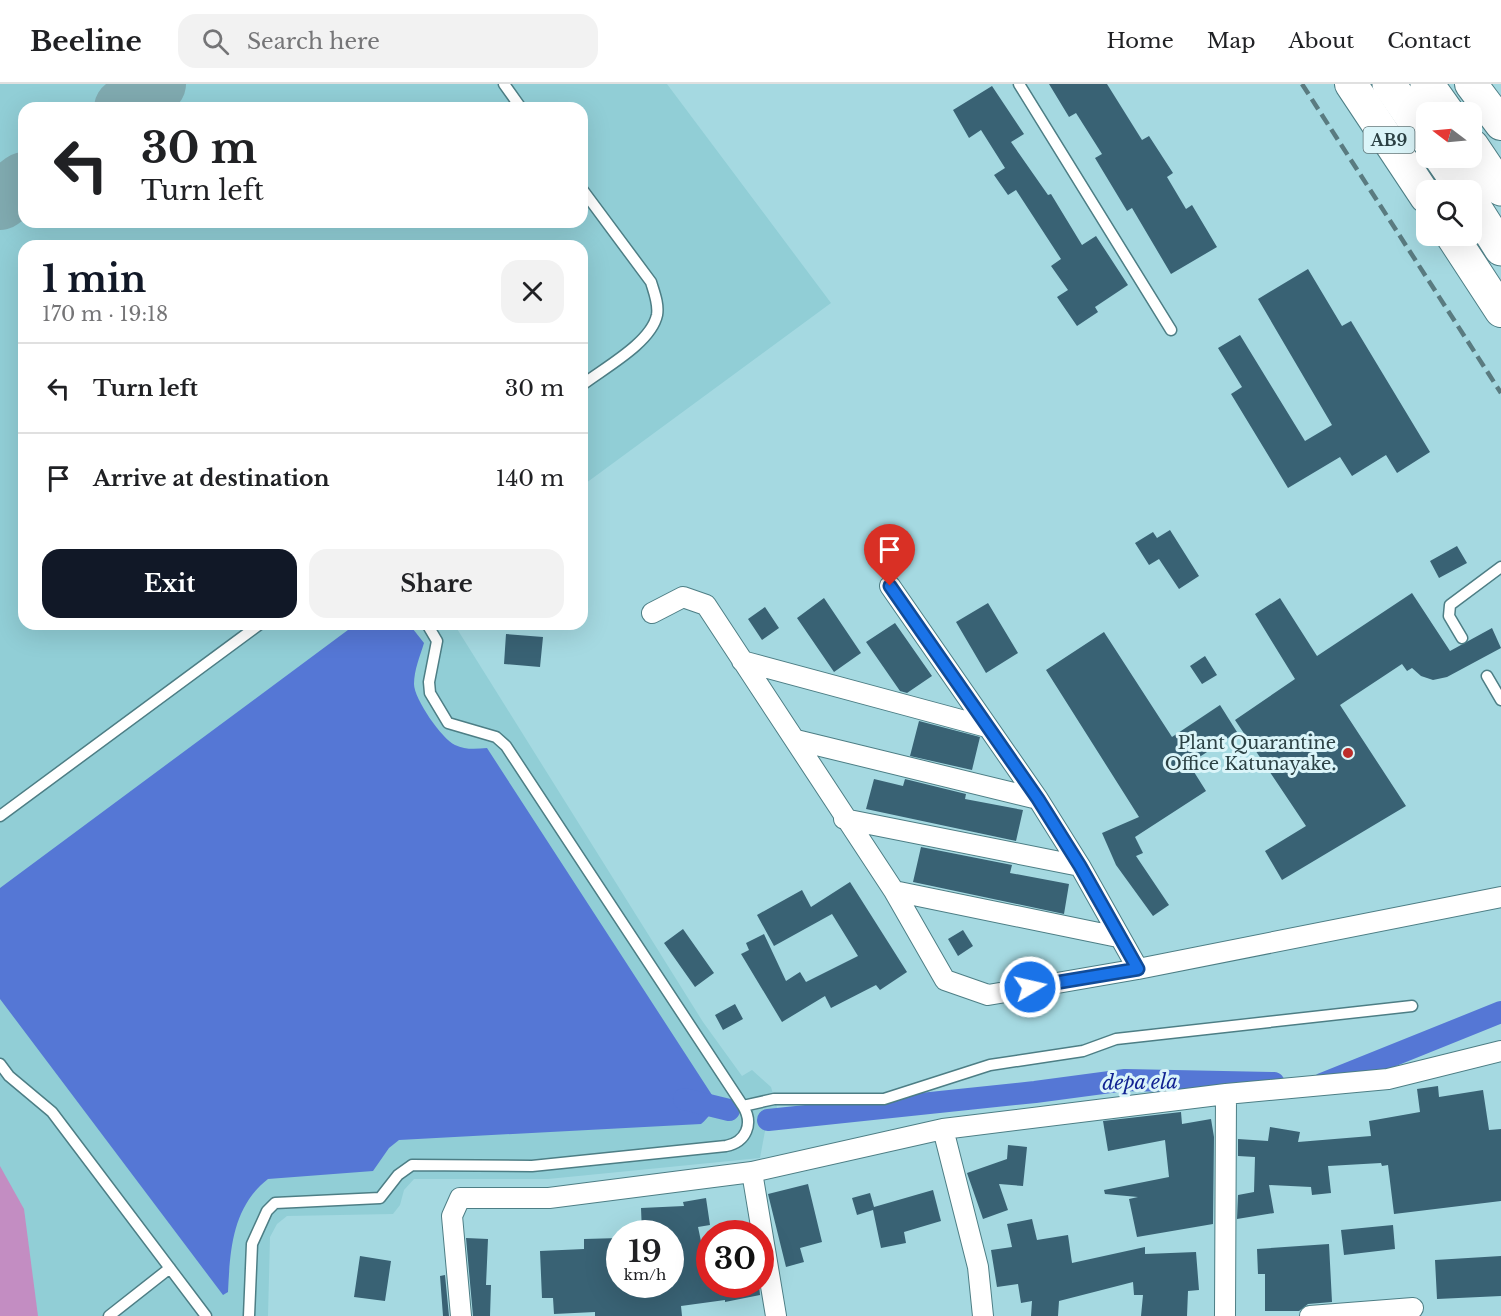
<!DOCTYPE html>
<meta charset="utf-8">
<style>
:root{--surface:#fff;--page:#f2f2f2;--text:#202124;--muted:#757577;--line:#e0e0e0;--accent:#111827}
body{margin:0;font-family:"Libre Baskerville",serif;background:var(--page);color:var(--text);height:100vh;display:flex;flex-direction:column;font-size:22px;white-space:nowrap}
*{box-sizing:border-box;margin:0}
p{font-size:20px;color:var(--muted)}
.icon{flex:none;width:33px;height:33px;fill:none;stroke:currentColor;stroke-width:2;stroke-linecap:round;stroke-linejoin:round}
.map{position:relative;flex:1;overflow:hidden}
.panel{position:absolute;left:18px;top:156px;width:570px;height:390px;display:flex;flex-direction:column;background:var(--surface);border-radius:18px;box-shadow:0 6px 24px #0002}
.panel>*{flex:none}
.hud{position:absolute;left:18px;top:18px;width:570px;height:126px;border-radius:18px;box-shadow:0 6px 24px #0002;background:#fff;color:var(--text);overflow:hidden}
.needle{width:39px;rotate:286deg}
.tools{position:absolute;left:1416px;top:18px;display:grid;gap:12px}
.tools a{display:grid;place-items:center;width:66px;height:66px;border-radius:12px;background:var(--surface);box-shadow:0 6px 24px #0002;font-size:30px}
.speed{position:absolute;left:606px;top:1136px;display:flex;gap:12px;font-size:30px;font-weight:700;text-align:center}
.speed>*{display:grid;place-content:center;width:78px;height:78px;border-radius:50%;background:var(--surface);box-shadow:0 6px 24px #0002;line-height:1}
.speed small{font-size:15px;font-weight:400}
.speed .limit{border:9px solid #d22;background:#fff;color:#111}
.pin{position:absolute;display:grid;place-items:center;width:51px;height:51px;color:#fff;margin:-62px -26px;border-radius:50% 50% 50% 0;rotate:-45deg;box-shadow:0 0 6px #0007}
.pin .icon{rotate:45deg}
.me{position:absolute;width:66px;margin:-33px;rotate:81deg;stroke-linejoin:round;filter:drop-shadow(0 0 4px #0008)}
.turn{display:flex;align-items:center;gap:21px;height:126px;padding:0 24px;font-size:27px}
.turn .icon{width:78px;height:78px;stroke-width:2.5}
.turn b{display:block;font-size:42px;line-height:51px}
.round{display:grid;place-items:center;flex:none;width:63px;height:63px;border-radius:18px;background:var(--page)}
.overview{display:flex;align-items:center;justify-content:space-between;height:102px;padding:0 24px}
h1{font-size:36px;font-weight:700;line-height:45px;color:var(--accent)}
.action{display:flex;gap:12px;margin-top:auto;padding:12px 24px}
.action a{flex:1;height:69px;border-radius:18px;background:var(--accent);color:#fff;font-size:24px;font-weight:700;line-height:69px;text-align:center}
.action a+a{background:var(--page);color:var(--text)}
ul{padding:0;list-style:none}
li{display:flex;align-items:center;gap:18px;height:90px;padding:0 24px;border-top:2px solid var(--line)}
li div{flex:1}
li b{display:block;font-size:22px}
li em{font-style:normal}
header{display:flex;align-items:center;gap:36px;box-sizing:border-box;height:84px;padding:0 30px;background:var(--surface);border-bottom:2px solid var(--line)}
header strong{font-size:28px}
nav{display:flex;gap:33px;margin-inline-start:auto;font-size:21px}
.search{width:420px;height:54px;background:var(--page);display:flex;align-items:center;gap:15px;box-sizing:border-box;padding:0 21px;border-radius:18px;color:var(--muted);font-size:22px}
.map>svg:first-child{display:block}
.built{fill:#91ced6;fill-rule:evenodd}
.green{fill:#c38dc2}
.water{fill:#5577d5}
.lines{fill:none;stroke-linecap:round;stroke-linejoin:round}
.canal{stroke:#5577d5;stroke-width:22}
.taxiway{stroke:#80aab0;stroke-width:60}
.building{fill:#396274}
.lane-casing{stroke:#4d7e85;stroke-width:13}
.street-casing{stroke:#4d7e85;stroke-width:22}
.primary-casing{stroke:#4d7e85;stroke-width:34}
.highway-casing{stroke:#4d7e85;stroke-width:35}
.lane{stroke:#fff;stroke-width:10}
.street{stroke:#fff;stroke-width:20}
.primary{stroke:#fff;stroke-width:32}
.highway{stroke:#fff;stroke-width:33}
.rail{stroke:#5a7b80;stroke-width:4.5;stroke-dasharray:12 6;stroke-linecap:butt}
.route-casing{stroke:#114b97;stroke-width:15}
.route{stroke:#1a73e8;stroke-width:10}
.poi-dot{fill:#bc2e2b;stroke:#dbf5f9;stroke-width:2}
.labels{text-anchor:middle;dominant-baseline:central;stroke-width:6;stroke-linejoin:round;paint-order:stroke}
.shield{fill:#dbf5f9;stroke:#60777a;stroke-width:1.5}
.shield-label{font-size:16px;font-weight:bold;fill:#2c4144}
.poi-label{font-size:18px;fill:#2c4144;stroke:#dbf5f9;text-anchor:end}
.water-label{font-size:20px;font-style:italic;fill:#112392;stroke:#dbf5f9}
</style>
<header>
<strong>Beeline</strong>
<div class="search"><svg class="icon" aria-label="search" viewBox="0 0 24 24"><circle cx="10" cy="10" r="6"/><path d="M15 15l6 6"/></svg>Search here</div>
<nav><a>Home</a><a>Map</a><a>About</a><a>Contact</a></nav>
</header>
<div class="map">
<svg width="1501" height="1232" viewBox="0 0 1501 1232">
<rect width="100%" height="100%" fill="#a5d9e1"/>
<!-- built -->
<path class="built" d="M 0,0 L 667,0 L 831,219 L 582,402 L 582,162 L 24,162 L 24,540 L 454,540 L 703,938 L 742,992 L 752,986 L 771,1003 L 778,1027 L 767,1036 L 760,1074 L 548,1095 L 414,1095 L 404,1106 L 400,1121 L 393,1130 L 287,1132 L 277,1140 L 270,1153 L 268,1232 L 0,1232 ZM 24,24 L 582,24 L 582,138 L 24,138 Z"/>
<!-- green -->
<path class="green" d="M 0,1082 L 24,1125 L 38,1232 L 0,1232 Z"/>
<!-- water -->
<path class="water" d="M 356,540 L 409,540 L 424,559 C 420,572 414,586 414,600 C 414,615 442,655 455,661 C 465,666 476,665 487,664 L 712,1011 C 714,1024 712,1031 701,1040 L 399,1056 L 389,1064 L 373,1087 L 268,1095 C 232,1123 230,1167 228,1208 L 223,1211 L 0,915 L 0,804 Z"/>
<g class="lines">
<!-- canal -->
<path class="canal" d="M 1322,1000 L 1501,928
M 684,1015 L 729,1026
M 768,1036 L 1035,1008 L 1125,996 L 1274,999"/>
<!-- taxiway -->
<path class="taxiway" d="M 124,24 L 156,0
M 0,116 L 24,98"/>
</g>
<!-- building -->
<path class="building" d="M 1049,0 L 1107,0 L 1142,56 L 1149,52 L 1173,89 L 1167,93 L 1186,125 L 1192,121 L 1217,163 L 1171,190 L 1132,124 L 1127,127 L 1095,74 L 1102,70 L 1076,29 L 1069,33 Z
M 992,2 L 1024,50 L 1011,58 L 1048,111 L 1051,110 L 1082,161 L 1096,152 L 1128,201 L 1095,223 L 1098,228 L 1077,242 L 1057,213 L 1068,206 L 1051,182 L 1061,175 L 1016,106 L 1008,111 L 994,91 L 1005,84 L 981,46 L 969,54 L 953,26 Z
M 1308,185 L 1342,242 L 1351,237 L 1430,368 L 1397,389 L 1386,371 L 1352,392 L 1340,373 L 1288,404 L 1231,310 L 1242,303 L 1218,264 L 1240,251 L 1305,357 L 1332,341 L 1258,215 Z
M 1170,446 L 1199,492 L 1179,505 L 1159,475 L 1149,481 L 1135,459 L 1153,448 L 1157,454 Z
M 1457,462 L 1467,479 L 1439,494 L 1430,477 Z
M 1412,509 L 1450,567 L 1492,544 L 1501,564 L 1447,593 L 1433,596 L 1421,592 L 1412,584 L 1407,587 L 1402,580 L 1340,621 L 1406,722 L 1282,796 L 1265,767 L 1306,742 L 1235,636 L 1295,595 L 1255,530 L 1280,514 L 1317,572 Z
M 824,514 L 861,569 L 834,588 L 797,534 Z
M 988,519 L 1018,569 L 986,589 L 956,538 Z
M 765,523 L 779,544 L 762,556 L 748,535 Z
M 895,539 L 932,592 L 907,609 L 900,607 L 866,558 Z
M 1104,548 L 1172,653 L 1220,621 L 1237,648 L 1189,680 L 1206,707 L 1135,753 L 1143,769 L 1136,772 L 1169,821 L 1153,832 L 1116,781 L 1102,749 L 1139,733 L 1046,586 Z
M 506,550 L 543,553 L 540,583 L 504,580 Z
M 1205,572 L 1217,591 L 1202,600 L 1190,582 Z
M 919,637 L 980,653 L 972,686 L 910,672 Z
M 874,695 L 903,702 L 905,695 L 966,710 L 965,715 L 1023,726 L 1016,757 L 866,725 Z
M 921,763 L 1012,781 L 1010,789 L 1069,800 L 1064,830 L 913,798 Z
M 850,798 L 907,888 L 880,906 L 876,901 L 831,924 L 825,912 L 782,938 L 741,870 L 749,866 L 746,859 L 764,850 L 786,897 L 800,888 L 806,898 L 858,872 L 832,830 L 774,862 L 757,831 L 802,806 L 811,823 Z
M 683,845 L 714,889 L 695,903 L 664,859 Z
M 963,846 L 973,862 L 958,872 L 948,855 Z
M 735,920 L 743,935 L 723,946 L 715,931 Z
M 1438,1002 L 1439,1013 L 1483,1006 L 1489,1046 L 1501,1045 L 1501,1117 L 1394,1130 L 1388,1081 L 1382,1082 L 1381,1079 L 1328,1082 L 1331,1109 L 1312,1111 L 1311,1103 L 1269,1101 L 1274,1129 L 1237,1135 L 1238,1111 L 1254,1108 L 1255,1073 L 1238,1072 L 1238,1055 L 1268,1057 L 1270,1043 L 1300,1048 L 1298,1058 L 1371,1052 L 1369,1037 L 1420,1028 L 1417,1005 Z
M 1181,1028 L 1182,1040 L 1211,1035 L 1214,1053 L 1213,1140 L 1137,1153 L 1129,1115 L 1138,1113 L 1105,1110 L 1104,1106 L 1169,1093 L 1165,1056 L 1108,1067 L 1103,1037 Z
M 1008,1061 L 1027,1063 L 1023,1102 L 999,1100 L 1008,1126 L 983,1135 L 967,1089 L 1007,1075 Z
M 808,1100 L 822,1158 L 800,1164 L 804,1178 L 786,1183 L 768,1110 Z
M 933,1106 L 941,1137 L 904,1148 L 906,1159 L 881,1164 L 873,1126 L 857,1131 L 852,1114 L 870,1109 L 874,1123 Z
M 706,1114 L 710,1141 L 698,1143 L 710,1200 L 759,1200 L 760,1211 L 725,1218 L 725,1216 L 681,1222 L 682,1232 L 595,1232 L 595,1228 L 554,1230 L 553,1214 L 542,1214 L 540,1167 L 584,1165 L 584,1155 L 620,1154 L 620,1200 L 670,1200 L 670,1149 L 642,1149 L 641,1124 L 684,1122 L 683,1118 Z
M 1032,1135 L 1037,1156 L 1068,1151 L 1072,1179 L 1145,1163 L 1145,1170 L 1196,1168 L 1199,1206 L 1188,1207 L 1187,1232 L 1141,1232 L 1143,1211 L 1134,1211 L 1133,1198 L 1059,1217 L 1058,1232 L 1031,1232 L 1032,1217 L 1021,1219 L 1018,1200 L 997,1203 L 991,1166 L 1012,1163 L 1007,1140 Z
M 1393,1141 L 1395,1165 L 1344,1171 L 1341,1146 Z
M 466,1154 L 488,1155 L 486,1201 L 491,1201 L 490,1232 L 473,1232 Z
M 1329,1160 L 1332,1218 L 1308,1220 L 1299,1227 L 1265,1227 L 1265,1190 L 1258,1190 L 1257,1165 Z
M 360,1172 L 391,1177 L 385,1217 L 354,1213 Z
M 1501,1172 L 1501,1212 L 1437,1215 L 1435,1176 Z
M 445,1191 L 449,1232 L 443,1232 L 440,1192 Z"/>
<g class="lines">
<!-- lane casing -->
<g class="lane-casing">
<path id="lane" d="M 504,0 L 521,24
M 1019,0 L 1171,246
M 582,105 L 651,198 C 654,208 659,220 657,231 C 651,259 604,284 582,301
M 1462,554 L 1449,532 L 1450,521 L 1501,483
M 1487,592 L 1501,616
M 0,732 L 260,540
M 0,980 L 9,992 L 52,1028 L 206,1232
M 743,1022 L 774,1015 L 884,1015 L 990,981 L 1083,967 L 1116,955 L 1412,922
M 109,1232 L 170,1184
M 249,1232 L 252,1160 L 267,1127 L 275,1119 L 380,1114 L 398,1091 L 412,1081 L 532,1082 L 726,1062 C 746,1058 754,1040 743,1022 L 506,662 L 496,653 L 448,639 L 430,609 L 429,598 L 437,557 L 427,540"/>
</g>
<!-- street casing -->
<g class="street-casing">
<path id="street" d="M 890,502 L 1038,715 L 1080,782 L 1138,885
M 652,529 L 683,513 L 706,521 L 894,807 L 945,896 L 988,911 L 1138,885 L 1501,813
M 742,577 L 987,643
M 796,656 L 1038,715
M 844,735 L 1080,782
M 894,807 L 1118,853
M 943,1045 L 978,1183 L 983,1232
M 752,1088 L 776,1232
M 461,1232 L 452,1132 L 460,1114 L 549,1114 L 752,1088 L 943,1045 L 1226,1010 L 1388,995 L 1501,967
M 1225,1232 L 1226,1010
M 1310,1232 L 1413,1224"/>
</g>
<!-- primary casing -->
<g class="primary-casing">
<path id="primary" d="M 1351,0 L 1426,113
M 1471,0 L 1501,40
M 1452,152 L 1501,227"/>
</g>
<!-- highway casing -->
<g class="highway-casing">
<path id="highway" d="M 1389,0 L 1426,54
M 1427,0 L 1447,28
M 1472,62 L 1501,105
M 1441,74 L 1463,106
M 1472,119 L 1501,165"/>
</g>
<!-- lane -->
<use href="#lane" class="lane"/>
<!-- street -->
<use href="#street" class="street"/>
<!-- primary -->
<use href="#primary" class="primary"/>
<!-- highway -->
<use href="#highway" class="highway"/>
<!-- rail -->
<path class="rail" d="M 1302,0 L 1501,309"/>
</g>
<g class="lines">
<!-- route casing -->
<g class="route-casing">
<path id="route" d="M 890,502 L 1038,715 L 1080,782 L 1138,885 L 1030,903"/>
</g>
<!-- route -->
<use href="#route" class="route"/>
</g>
<!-- markers -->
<circle class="poi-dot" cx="1348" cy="669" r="6"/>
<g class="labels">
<!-- shield labels -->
<rect class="shield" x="1363.5" y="43" width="51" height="26" rx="4.5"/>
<g class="shield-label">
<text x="1389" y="56">AB9</text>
</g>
<!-- poi labels -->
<g class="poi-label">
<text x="1336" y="659">Plant Quarantine<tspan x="1336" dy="21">Office Katunayake.</tspan></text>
</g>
<!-- water labels -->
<g class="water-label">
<text transform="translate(1140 998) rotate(-1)">depa ela</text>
</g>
</g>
</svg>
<div class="tools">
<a><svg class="needle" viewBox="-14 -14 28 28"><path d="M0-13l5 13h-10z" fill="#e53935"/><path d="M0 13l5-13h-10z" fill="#757577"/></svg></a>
<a><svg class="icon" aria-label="search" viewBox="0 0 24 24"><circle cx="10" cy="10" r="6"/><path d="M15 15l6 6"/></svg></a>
</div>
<div class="speed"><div>19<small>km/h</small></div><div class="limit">30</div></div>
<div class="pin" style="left:890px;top:502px;background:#d93025"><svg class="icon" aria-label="arrive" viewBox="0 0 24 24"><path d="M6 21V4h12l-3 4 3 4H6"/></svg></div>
<svg class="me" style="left:1030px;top:903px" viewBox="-20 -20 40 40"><circle r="17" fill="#1a73e8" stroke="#fff" stroke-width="3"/><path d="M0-11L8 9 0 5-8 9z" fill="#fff"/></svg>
<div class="hud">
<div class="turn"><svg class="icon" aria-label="left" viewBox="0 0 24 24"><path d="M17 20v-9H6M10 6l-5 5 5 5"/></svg><div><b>30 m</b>Turn left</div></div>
</div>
<section class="panel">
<div class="overview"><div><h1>1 min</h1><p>170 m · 19:18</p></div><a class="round"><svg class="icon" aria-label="close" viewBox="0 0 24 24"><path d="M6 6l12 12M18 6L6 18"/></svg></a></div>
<ul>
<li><svg class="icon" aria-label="left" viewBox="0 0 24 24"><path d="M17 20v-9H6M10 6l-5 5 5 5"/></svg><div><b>Turn left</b></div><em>30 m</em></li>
<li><svg class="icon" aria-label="arrive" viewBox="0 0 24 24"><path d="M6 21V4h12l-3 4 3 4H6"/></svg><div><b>Arrive at destination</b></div><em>140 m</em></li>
</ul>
<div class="action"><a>Exit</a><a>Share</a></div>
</section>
</div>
